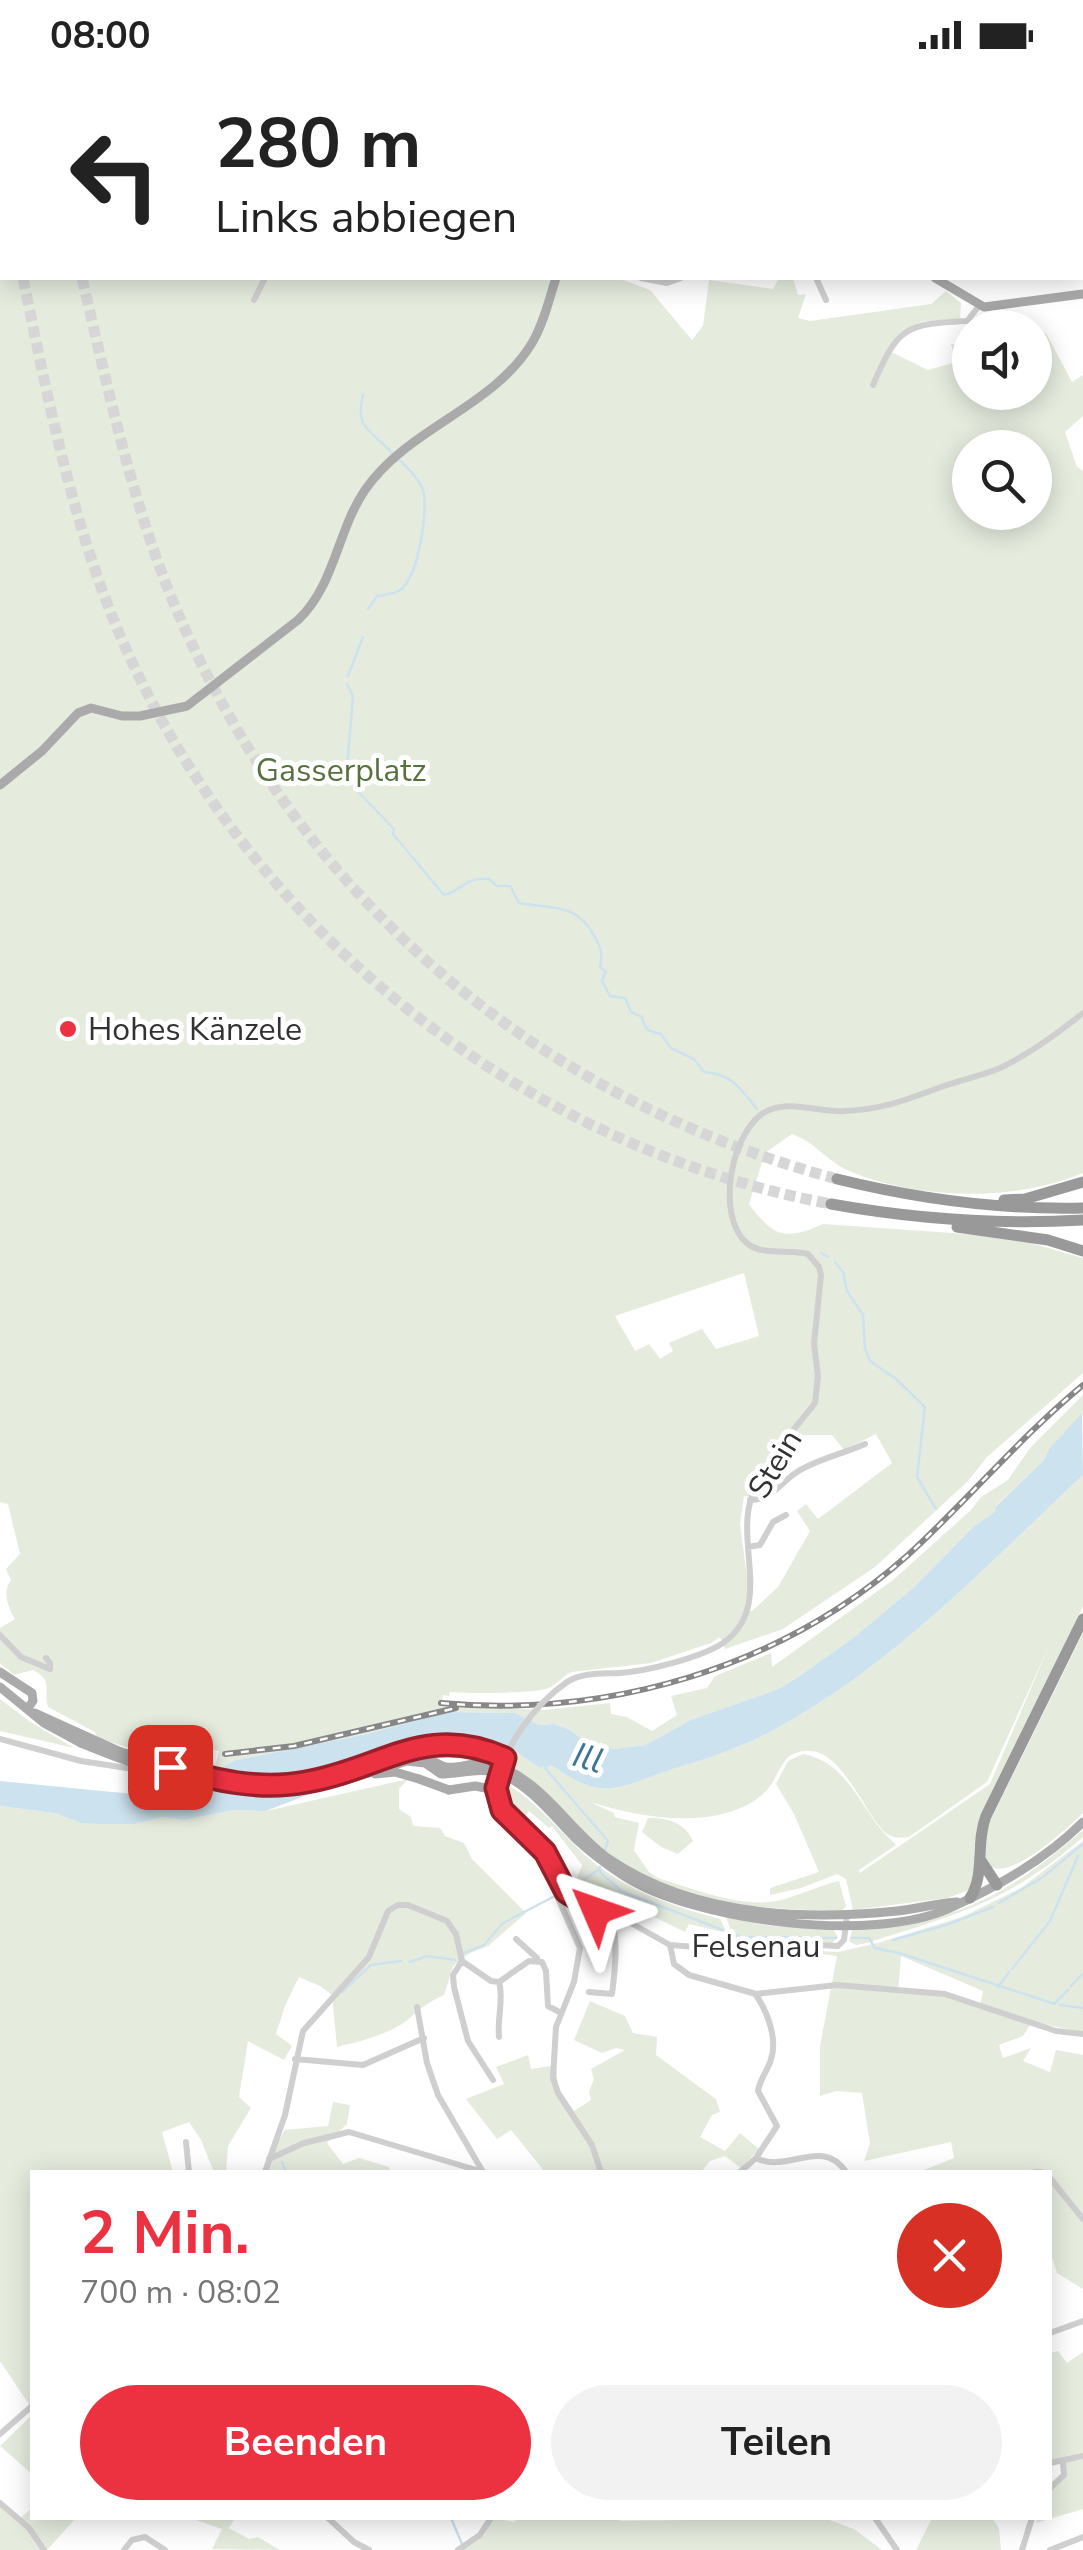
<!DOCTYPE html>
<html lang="de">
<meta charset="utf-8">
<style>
:root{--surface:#fff;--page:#f2f2f2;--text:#222;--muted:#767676;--accent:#ec3141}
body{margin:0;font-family:"Nunito Sans",sans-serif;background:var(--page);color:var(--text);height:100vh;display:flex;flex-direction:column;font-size:38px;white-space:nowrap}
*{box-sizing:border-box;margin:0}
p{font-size:32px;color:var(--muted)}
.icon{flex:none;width:55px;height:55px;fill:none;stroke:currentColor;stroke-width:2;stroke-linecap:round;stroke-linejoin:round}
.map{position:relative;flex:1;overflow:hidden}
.side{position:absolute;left:30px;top:2100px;width:1022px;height:350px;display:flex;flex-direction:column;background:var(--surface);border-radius:0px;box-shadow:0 5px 25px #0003}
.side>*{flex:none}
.hud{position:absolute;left:0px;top:0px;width:1085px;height:210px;box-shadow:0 5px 25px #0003;background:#fff;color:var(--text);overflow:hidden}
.buttons{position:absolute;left:952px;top:240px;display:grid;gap:20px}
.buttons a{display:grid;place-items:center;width:100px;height:100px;border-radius:50%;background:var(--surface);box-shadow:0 5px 25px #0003;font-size:50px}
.pin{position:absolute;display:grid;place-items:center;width:85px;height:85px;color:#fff;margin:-42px;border-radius:20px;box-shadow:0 5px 15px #0006}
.me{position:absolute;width:110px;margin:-55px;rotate:313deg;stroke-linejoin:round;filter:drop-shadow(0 0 8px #0008)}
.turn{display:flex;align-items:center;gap:35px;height:210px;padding:0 50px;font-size:45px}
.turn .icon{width:130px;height:130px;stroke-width:2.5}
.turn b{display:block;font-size:70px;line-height:85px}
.round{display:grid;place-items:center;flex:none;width:105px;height:105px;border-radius:52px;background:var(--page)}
.summary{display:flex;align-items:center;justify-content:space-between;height:170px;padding:0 50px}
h1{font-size:60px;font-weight:700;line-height:75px;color:var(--accent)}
.button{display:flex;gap:20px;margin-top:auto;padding:20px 50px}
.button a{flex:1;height:115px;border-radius:60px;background:var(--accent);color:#fff;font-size:40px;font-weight:700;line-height:115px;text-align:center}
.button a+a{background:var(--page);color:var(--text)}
.status{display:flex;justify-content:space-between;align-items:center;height:70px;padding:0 50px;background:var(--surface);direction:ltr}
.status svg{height:28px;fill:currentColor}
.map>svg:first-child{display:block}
.green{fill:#e5ecde;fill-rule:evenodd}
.water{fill:#cde2ef}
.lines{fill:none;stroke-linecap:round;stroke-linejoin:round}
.stream{stroke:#cde2ef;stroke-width:2.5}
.highway-tunnel{stroke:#d6d6d6;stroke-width:11;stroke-dasharray:11 5.5;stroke-linecap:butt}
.minor{stroke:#cfcfcf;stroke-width:6}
.major{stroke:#aaa;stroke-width:9}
.highway{stroke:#999;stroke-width:11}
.rail-casing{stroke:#878787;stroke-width:6}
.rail{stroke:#fff;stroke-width:2.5;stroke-dasharray:8;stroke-linecap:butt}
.minor-bridge{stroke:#cfcfcf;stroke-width:6}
.major-bridge{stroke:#aaa;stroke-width:9}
.route-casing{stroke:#99202a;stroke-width:25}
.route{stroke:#ec3141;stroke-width:18}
.poi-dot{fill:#ec3141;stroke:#fff;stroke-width:4}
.labels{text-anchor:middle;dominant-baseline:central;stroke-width:10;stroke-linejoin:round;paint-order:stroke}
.park-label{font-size:32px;fill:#56713d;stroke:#fff}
.poi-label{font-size:32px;fill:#323232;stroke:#fff;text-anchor:start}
.street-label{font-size:32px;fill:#323232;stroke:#fff}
.water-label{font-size:35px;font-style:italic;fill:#3b7699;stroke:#fff}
</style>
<div class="status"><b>08:00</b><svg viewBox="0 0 49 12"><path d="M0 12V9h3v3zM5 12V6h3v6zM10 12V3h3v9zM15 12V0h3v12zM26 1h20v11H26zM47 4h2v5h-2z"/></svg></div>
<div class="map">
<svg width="1083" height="2480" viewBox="0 0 1083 2480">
<rect width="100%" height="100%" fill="#fff"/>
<!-- green -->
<path class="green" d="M 0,0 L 400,0 L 2,2 L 2,208 L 618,208 L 650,220 L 692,270 L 703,256 L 709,210 L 773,219 L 779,208 L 793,208 L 798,225 L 806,224 L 798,248 L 810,251 L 931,234 L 946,221 L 961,233 L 960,251 C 921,249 913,249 887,280 L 928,300 L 956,292 L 951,274 L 968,274 L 970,322 L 1035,322 L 1035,301 L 1045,298 L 1039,266 L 1046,263 L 1072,312 L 1083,305 L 1083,346 L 1065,362 L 1077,397 L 1083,401 L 1083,1103 C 1014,1132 918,1130 849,1101 C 828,1092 815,1072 792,1064 L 765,1083 L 749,1134 C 773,1167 786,1171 823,1154 L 1010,1167 L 1083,1188 L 1083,1303 L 987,1387 L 967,1412 L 875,1497 L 783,1559 L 725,1579 L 720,1567 L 711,1573 L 651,1593 L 572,1602 C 562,1606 555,1617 546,1619 C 533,1623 465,1624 450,1622 L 449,1626 L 443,1625 L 441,1635 L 545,1640 L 610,1633 L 611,1644 L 627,1647 L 652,1661 L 677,1645 L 671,1626 L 707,1618 L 715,1606 L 771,1583 L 772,1597 L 893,1510 L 971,1440 L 981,1427 L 1008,1410 L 1030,1378 L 1083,1325 L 1083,1344 L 1049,1379 L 1043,1391 L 996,1435 L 996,1442 L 974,1456 L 913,1518 L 853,1568 L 798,1607 L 778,1619 L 691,1650 L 645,1675 L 614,1679 L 588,1673 L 570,1660 L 554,1654 L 539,1655 L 515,1643 L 449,1642 L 367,1664 L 236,1690 L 213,1701 L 202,1698 L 216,1694 L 219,1681 L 179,1673 L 176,1684 L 162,1688 L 97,1668 L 95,1662 L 48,1637 C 43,1620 54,1610 33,1600 L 14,1605 L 0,1593 L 0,1558 L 15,1549 C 8,1537 2,1522 11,1510 L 6,1499 L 20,1484 L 8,1434 L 0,1432 ZM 970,378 L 1035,378 L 1035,442 L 970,442 ZM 744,1203 L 759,1266 L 716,1279 L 702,1259 L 669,1273 L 673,1281 L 660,1289 L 649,1274 L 635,1281 L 615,1246 ZM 876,1364 L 892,1393 L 818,1449 L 806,1434 L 797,1441 L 810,1461 L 778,1517 L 752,1541 L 745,1540 L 748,1514 L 740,1454 L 744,1426 C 784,1429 789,1396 804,1365 L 832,1365 L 844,1380 Z
M 1083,1405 L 1083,1536 L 977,1756 L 974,1781 L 978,1806 L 967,1821 L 947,1828 L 853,1840 L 846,1809 L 837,1804 L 801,1818 L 770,1825 L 770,1819 L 773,1817 L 819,1802 L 794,1744 L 776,1714 L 788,1691 L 803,1684 C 843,1691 857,1729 879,1757 C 884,1764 891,1769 896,1775 L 859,1800 L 860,1803 L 990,1714 L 1049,1576 L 987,1712 L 909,1767 C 902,1768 895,1769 887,1764 C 861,1743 838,1659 789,1686 C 778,1697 775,1714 763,1724 C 720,1762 639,1748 590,1732 L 614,1743 L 615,1747 L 639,1753 L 634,1780 L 649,1802 L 658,1808 C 693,1819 741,1838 777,1831 C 798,1826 818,1816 839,1811 L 846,1836 L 842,1841 C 771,1839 696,1837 633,1800 C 566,1760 533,1689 449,1679 L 451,1669 C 495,1661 504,1675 540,1698 L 553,1696 C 603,1733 619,1717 673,1699 C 704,1690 737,1679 766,1664 C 888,1601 984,1498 1083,1405 Z
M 1083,1563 L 1083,1743 C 1069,1757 999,1822 986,1790 C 981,1777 985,1763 990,1751 Z
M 0,1629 L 29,1651 L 74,1678 L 0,1661 Z
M 408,1709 L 399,1719 L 399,1739 L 411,1747 L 413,1756 L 440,1758 L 445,1766 L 464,1773 L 472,1789 L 526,1843 L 488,1876 L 470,1883 L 453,1896 L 444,1925 C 429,1932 422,1937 411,1947 C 392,1964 361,1971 337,1977 L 332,1925 L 320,1916 L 299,1907 L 285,1936 L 276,1964 L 292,1976 L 284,1990 L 248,1971 L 239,2027 L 251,2038 L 228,2076 L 226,2102 L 214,2102 L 201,2070 L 189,2052 L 162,2062 L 173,2102 L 32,2102 L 32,2339 L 0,2291 L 0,1736 L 54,1743 L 81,1753 L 135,1754 L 163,1747 L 184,1750 L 234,1740 L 266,1741 Z
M 504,1713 C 536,1730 560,1762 586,1786 C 624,1820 672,1836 720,1849 L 727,1863 L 689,1854 L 685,1862 L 623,1832 L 619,1841 L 572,1822 L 582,1795 L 552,1756 L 549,1758 L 529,1741 L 520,1753 C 508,1741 504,1730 504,1713 Z
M 648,1748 C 666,1747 686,1753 693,1771 L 678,1784 L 661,1777 L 642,1762 Z
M 1083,1760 L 1083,1767 C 1009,1832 958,1844 867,1873 L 856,1875 L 849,1871 L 852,1861 L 856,1858 C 884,1854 914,1852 942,1845 C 995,1832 1043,1795 1083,1760 Z
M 1083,1771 L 1083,1962 L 1032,1952 L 1023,1966 L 999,1975 L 1003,1988 L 1031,1978 L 1023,1991 L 1050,2002 L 1056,1980 L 1083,1985 L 1083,2219 L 1057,2203 L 1053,2190 L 1050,2189 L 1050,2102 L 919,2102 L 954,2088 L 951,2072 L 864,2091 L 870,2073 L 862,2023 L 836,2021 L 820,2026 L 820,1976 L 837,1886 L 770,1878 L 838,1882 L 878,1873 L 962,1847 L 1021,1818 ZM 901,1886 L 983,1921 L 980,1935 L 946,1926 L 898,1922 Z
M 726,1847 L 771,1856 L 833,1859 L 838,1867 L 831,1874 L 780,1870 L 735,1872 Z
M 590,1931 L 625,1946 L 633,1963 L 657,1967 L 656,1985 L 716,2029 L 720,2042 L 712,2045 L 700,2067 L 725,2081 L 740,2063 L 759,2079 L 741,2098 L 725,2086 L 710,2091 L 701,2102 L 545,2102 L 511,2060 L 497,2069 L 466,2029 L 504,2014 L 496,1997 L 528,1985 L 531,1999 L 556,1995 L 558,2018 L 574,2041 L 591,2030 L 589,2022 L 594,2009 L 591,1999 L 625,1980 L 616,1978 L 602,1983 L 574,1970 Z
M 333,2032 L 350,2035 L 347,2054 L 327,2073 L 343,2094 L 359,2088 L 389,2097 L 390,2102 L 267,2102 L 275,2076 L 285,2060 L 328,2056 Z
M 1058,2281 L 1067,2293 L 1083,2282 L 1083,2439 L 1036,2453 L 1037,2448 L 1050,2448 L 1050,2415 L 1062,2405 L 1061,2390 L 1050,2390 L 1050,2283 Z
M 32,2345 L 32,2404 L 0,2376 Z
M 0,2435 L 20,2448 L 32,2438 L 32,2448 L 76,2448 L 47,2480 L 0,2480 Z
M 190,2448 L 235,2448 L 229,2458 L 249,2469 L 258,2467 L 280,2480 L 212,2479 L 222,2459 Z
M 493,2448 L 514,2452 L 518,2448 L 619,2448 L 620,2451 L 824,2448 L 854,2459 L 882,2480 L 463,2480 L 484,2466 Z
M 932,2448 L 992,2448 L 999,2458 L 1001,2480 L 916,2480 Z"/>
<!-- water -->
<path class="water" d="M 1082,1343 L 1083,1405 C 984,1498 888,1601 766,1664 C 737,1679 704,1690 673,1699 C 619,1717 603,1733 553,1696 L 540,1698 C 504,1675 495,1661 451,1669 L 266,1741 L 234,1740 L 184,1750 L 163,1747 L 135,1754 L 101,1754 L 81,1753 L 54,1743 L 0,1736 L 0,1711 L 143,1725 L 210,1703 L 236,1690 L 367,1664 L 448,1642 L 515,1643 L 539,1655 L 554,1654 L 570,1660 L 588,1673 L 614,1679 L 645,1675 L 691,1650 L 778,1619 L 798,1607 L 853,1568 L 913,1518 L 974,1456 L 995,1442 L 996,1436 L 1043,1391 L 1049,1379 Z"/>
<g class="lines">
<!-- stream -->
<path class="stream" d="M 363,325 C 354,358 371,360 392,383
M 368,539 L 377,526 C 384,525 394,524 400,520 C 418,509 429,439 423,420 C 419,408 407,397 398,389
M 348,606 L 363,567
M 347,614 L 353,626 L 346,709 L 394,759 L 393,764 L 444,825 C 462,821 464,807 489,809 L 497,816 L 510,816 L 519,833 C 553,839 576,832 595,867 C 601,878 603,885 600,897 L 606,902 L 602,911 L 610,926 L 625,928 L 631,942 L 642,947 C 645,960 647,961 661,964 L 671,978 L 694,989 L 704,1002 C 732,1004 740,1018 757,1039
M 821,1183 L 828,1187
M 835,1192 L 843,1202 L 847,1221 L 863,1245 L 865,1278 L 870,1291 L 896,1309 L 925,1337 L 917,1407 L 936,1439
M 545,1698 L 608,1771 L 605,1781
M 600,1797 L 600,1802 L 621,1821 L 741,1867 L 836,1868
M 570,1819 L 598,1800
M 999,1833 L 1043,1807 L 1083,1774
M 852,1868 L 869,1868 L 875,1878 L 899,1883 L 1055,1934
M 893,1870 L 946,1855 L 993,1837
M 464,1883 L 484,1875 L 503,1853 L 553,1827
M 410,1892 L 427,1886 L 455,1890
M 1012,1899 L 1050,1851 L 1078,1786
M 1071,1916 L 1083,1903
M 998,1917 L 1009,1902
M 342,1922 L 371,1895 L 401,1891
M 1055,1933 L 1068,1920
M 1060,1935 L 1083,1938
M 282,2092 L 286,2102
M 451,2448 L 462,2474"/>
<!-- highway-tunnel -->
<path class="highway-tunnel" d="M 29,0 L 30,2
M 0,100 L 2,110
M 23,208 C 49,334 73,460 126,579 C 254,865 525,1077 831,1134
M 82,208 C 106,310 128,415 166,514 C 285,815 525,1025 837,1109"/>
<!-- minor -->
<path class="minor" d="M 549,0 L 559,2
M 442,2 L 444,0
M 498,2 L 498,0
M 837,2 L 839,0
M 1082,59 L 1083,59
M 1082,122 L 1083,122
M 641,208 L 667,213 L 681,208
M 816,208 L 826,230
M 254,230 L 265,208
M 873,315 C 898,256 906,254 967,251 L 979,236
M 750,1430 C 772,1430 780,1413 797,1402 C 817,1389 843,1384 865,1374
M 748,1477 L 760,1475 L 773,1452 L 786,1445
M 0,1565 L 21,1587 L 50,1599 L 50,1593 L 46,1588
M 567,1612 C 584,1602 601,1604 620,1603 C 647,1601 700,1588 723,1573 C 773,1538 736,1476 751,1429 C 762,1393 792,1363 815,1333 L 818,1306 L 814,1274 L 821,1205 L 819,1197 L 808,1184 C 789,1179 764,1186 748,1174 C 714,1148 731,1056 769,1040 C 794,1030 820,1043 845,1041 C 884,1039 906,1030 941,1017 C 961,1010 981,1006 1000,998 C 1030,984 1057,964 1083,943
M 0,1669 L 81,1691 L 153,1702
M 496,1719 L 503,1740 L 545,1782 L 571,1827 L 606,1839 L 670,1875 L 709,1878 L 780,1873 L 838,1876 L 844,1870 L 847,1844
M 552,1793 L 546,1801 L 580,1878 L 574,1912 L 556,1957 L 553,2008 L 558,2023 L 592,2075 L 601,2102
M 516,1869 L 537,1888
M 670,1875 L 674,1894 L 689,1905 L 756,1924 L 837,1915 L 945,1924 L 1056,1961 L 1083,1964
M 462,1891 L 453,1905 L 454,1917 L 468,1971 L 493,2010
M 499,1912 C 504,1928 497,1949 499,1967
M 589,1922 L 612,1924 C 614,1908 620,1865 610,1852 C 605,1846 597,1842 591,1836
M 417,1937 L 427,1993 L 438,2025 L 483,2102
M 295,1989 L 363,1995 L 424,1968
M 186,2072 L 189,2102
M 756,2088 C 787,2104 822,2066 846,2102
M 269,2089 L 304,2073 L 349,2062 L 483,2102
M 265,2102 L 285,2045 L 303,1961 L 369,1887 L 388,1841 L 398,1835 L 408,1835 L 447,1851 L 456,1864 L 462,1891 L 491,1911 L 499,1912 L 529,1891 L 542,1892 L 546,1901 L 548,1936 L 561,1943
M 740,2102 L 756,2088 L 777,2056 L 758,2021 C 760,2008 768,2001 771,1989 C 778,1969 767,1941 756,1925
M 1035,2102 L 1041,2102
M 1050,2108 L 1083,2149
M 1050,2263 L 1083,2251
M 0,2364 L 32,2336
M 1050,2393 L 1083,2386
M 1050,2418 L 1064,2405 L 1063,2393
M 0,2433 L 29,2458 L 44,2480
M 328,2448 L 354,2472 L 369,2480
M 875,2448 L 897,2480
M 124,2480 L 132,2470 L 145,2467 L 165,2480
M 458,2480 L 480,2465 L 491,2448
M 1022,2480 L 1032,2448
M 1050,2480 L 1083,2467"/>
<!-- major -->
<path class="major" d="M 828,0 L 832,2
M 729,2 L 736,0
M 935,208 L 984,237 L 1083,224
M 0,715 L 42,681 L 78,643 L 91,638 L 122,646 L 140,646 L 187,636 L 298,550 C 335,515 337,461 365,420 C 407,358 493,338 532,273 C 544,253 549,229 556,208
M 0,1602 L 32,1623 L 33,1631 L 28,1638
M 0,1617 L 44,1653 L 81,1673
M 35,1643 L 121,1682
M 406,1681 L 451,1673 L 505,1688
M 375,1704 L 395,1702 L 419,1709
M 343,1711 L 407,1691 L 425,1693 L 441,1704 C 461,1704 481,1696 501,1704 C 531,1716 554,1747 576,1769 C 591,1783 607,1795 624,1806 C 694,1851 873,1874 950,1838 C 998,1816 1045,1790 1083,1752
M 262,1715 C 285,1716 308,1713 330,1707 C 358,1700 389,1681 419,1684 C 429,1686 436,1695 446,1697 C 462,1699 475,1690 491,1694 C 541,1707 569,1761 609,1789 C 692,1846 800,1851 897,1841 C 917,1839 937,1833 957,1832
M 449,1720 L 475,1716 L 496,1720"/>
<!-- highway -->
<path class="highway" d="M 837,1109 C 918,1129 999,1140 1083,1138
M 1004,1130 L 1025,1129 L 1083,1112
M 831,1134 C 915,1149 998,1155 1083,1150
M 957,1157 L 1048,1170 L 1083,1181
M 980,1789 L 997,1815
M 970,1828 C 986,1803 975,1774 986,1746 L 1083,1549"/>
<!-- rail casing -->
<g class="rail-casing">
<path id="rail" d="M 441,1633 C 609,1648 781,1598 908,1485 C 968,1430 1020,1367 1083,1315
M 225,1684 L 294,1676 L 456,1638"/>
</g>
<!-- rail -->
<use href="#rail" class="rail"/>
<!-- minor-bridge -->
<path class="minor-bridge" d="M 496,1718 C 503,1677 534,1635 567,1612"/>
<!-- major-bridge -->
<path class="major-bridge" d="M 81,1673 C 168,1709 249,1734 343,1711
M 121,1682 L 206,1707 L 248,1715
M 419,1709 L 449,1720"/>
</g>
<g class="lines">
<!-- route casing -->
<g class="route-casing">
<path id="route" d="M 170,1697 C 214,1710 259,1721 306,1712 C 382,1699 426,1652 505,1688 L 496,1718 L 502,1740 L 545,1782 L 566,1822 L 596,1841"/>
</g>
<!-- route -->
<use href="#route" class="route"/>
</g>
<!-- markers -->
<circle class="poi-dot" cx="68" cy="959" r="10"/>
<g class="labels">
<!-- park labels -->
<g class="park-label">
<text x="341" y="700">Gasserplatz</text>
</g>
<!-- poi labels -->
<g class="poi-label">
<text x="88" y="959">Hohes Känzele</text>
</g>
<!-- street labels -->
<g class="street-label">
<text transform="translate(775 1394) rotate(-59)">Stein</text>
<text x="756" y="1876">Felsenau</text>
</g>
<!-- water labels -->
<g class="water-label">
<text transform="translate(588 1688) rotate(17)">Ill</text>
</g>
</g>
</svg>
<div class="buttons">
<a><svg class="icon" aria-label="sound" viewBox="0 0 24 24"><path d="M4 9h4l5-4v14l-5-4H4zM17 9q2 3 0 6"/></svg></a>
<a><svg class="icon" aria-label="search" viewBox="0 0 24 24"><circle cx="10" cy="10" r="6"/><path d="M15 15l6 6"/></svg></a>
</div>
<div class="pin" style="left:170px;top:1697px;background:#d93025"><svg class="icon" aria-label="arrive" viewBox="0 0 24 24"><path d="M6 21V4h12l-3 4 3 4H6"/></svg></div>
<svg class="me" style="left:596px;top:1841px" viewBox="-20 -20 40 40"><path d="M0-17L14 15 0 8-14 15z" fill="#ec3141" stroke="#fff" stroke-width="4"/></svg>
<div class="hud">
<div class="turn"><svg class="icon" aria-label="left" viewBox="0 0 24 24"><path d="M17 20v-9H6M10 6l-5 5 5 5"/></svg><div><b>280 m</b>Links abbiegen</div></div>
</div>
<section class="side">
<div class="summary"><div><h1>2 Min.</h1><p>700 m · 08:02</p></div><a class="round" style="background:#d93025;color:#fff"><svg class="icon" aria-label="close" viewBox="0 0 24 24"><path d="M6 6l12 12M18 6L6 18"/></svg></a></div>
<div class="button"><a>Beenden</a><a>Teilen</a></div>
</section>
</div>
